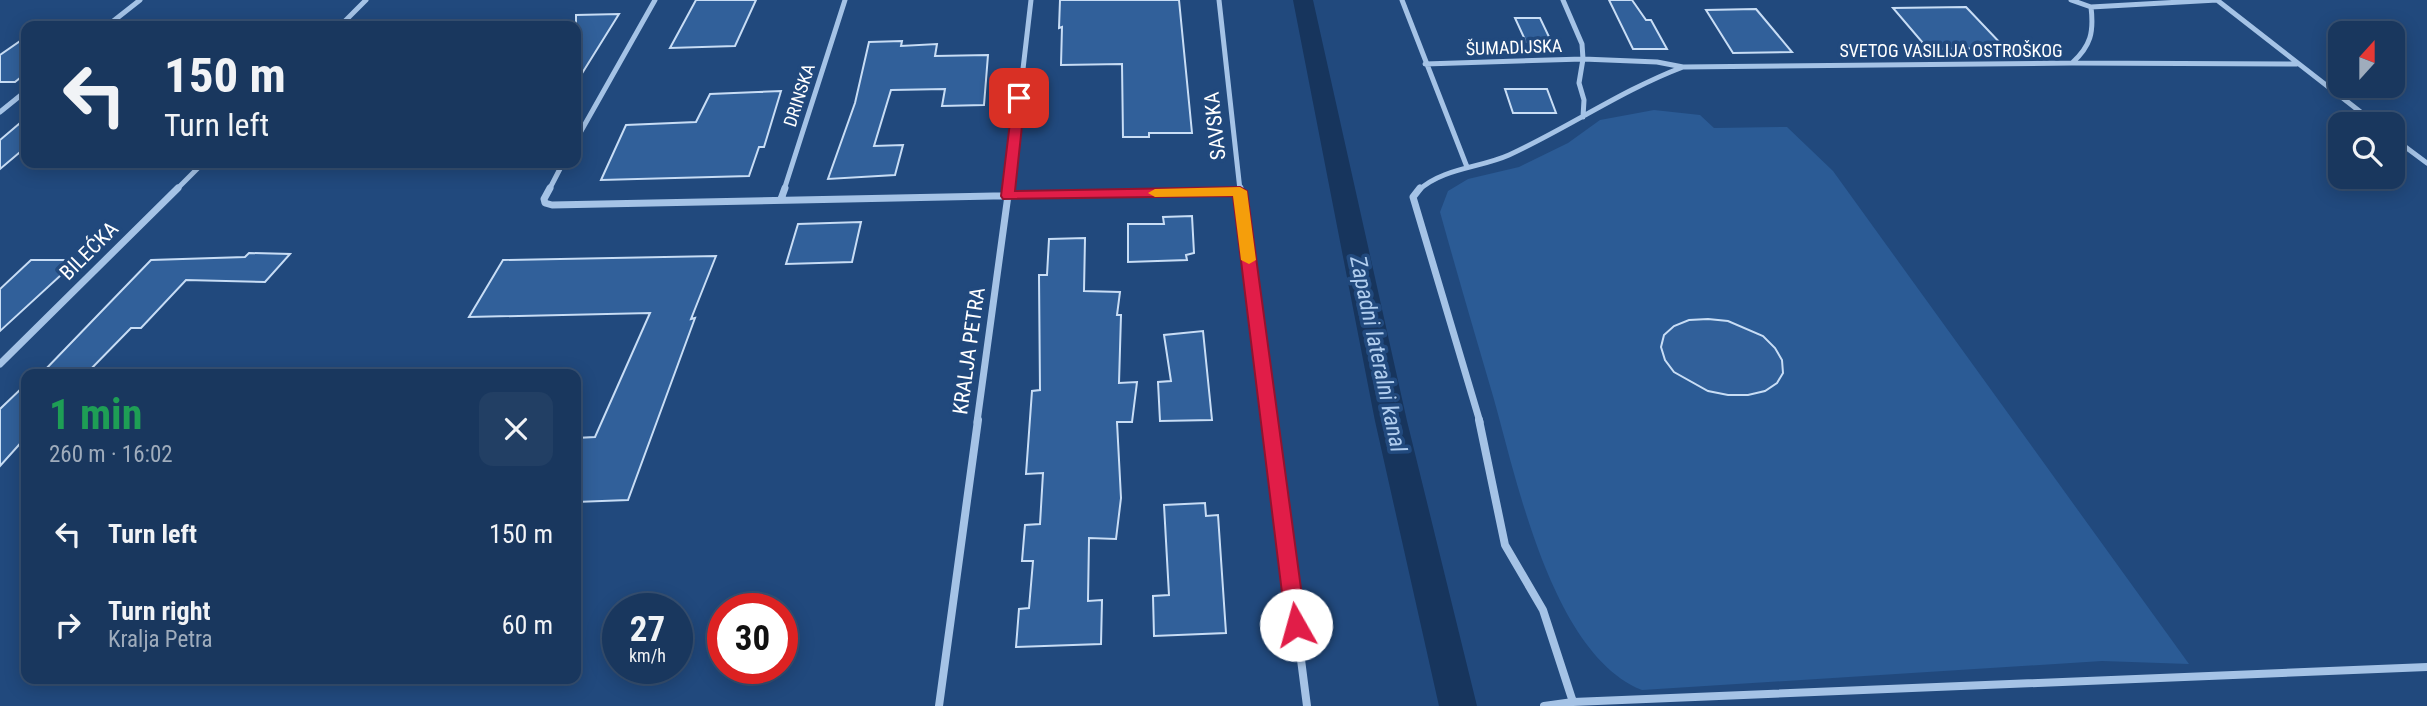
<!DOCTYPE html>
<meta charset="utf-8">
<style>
:root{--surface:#19375e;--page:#223f64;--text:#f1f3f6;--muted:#9facbc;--line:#375173}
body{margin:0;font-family:"Roboto Condensed",sans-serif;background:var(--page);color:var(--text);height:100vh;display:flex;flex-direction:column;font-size:26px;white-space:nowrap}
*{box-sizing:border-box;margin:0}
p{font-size:23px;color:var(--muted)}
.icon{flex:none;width:38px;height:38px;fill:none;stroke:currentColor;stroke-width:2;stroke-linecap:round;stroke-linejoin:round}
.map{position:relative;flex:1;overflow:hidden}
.side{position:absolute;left:21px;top:369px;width:560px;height:315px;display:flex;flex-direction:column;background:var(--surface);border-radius:14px;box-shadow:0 4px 18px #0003,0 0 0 2px var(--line)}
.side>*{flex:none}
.banner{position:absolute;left:21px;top:21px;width:560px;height:147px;border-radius:14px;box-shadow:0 4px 18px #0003,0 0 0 2px var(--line);background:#19375e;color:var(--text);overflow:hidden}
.needle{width:46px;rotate:21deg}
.fabs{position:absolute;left:2328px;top:21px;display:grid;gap:14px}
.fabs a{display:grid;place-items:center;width:77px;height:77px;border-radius:14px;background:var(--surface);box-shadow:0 4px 18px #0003,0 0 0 2px var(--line);font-size:35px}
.speed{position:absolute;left:602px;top:593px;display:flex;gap:14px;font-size:35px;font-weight:700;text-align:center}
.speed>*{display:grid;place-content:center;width:91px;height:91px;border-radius:50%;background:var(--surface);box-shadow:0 4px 18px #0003,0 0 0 2px var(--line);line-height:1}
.speed small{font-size:18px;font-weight:400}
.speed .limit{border:10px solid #d22;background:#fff;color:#111}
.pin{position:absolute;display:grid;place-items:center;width:60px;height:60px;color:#fff;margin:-30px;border-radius:14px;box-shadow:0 4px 10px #0006}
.me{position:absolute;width:77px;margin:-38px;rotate:353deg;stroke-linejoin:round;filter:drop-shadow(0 0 5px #0008)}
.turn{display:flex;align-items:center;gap:24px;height:147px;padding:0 28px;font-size:32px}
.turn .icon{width:91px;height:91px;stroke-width:2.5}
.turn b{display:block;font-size:49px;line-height:60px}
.round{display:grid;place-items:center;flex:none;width:74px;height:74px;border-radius:14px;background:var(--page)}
.summary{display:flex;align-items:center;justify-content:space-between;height:119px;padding:0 28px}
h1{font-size:42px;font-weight:700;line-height:52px;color:#1e9e55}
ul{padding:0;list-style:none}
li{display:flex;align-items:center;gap:21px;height:91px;padding:0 28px}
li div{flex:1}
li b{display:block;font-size:26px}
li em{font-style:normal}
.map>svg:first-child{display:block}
.green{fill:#2b5b95}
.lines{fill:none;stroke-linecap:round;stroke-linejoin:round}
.canal{fill:#17355d;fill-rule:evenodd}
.building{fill:#31609a;stroke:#c8ddf5;stroke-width:2}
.minor-far2{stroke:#a5c3e6;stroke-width:5}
.minor-far1{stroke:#a5c3e6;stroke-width:7}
.minor{stroke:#a5c3e6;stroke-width:8}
.route{fill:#e11d48;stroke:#92132f;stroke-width:2}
.slow{fill:#f59e0b}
.labels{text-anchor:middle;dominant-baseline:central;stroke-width:7;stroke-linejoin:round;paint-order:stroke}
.far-street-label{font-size:18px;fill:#fff;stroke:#21497d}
.street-label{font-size:21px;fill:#fff;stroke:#21497d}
.water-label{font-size:23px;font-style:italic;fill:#b0cdee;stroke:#21497d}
</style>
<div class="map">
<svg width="2427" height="706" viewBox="0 0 2427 706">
<rect width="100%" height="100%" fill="#21497d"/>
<!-- green -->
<path class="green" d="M 1654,110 L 1700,115 L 1714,128 L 1787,127 L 1833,171 L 2189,664 L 2102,661 L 1642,690 C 1552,654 1517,480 1493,396 C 1475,335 1457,273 1440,212 L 1448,191 L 1468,179 L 1519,167 L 1568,143 L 1600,120 Z"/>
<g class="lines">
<!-- canal -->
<path class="canal" d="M 1293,0 L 1313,0 L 1407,421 L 1477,706 L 1439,706 L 1375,421 Z"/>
</g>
<!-- building -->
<path class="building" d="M 696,0 L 756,0 L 735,46 L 670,48 Z
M 1060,0 L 1179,0 L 1192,133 L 1149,133 L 1149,137 L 1123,137 L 1122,64 L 1061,65 L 1062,27 L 1059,28 Z
M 1609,0 L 1632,0 L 1646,20 L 1651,20 L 1667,49 L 1633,49 Z
M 1966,7 L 2005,48 L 1928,49 L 1893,8 Z
M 1756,9 L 1792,52 L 1733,53 L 1706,10 Z
M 619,14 L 576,83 L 576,15 Z
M 1515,18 L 1540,18 L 1551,41 L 1526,42 Z
M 26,37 L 26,73 L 15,82 L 0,82 L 0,55 Z
M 902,41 L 901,46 L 937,44 L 935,56 L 988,55 L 984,105 L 942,106 L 945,89 L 891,90 L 874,146 L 903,145 L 895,175 L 828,179 L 855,103 L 869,42 Z
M 1505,89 L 1547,89 L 1556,113 L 1513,113 Z
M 781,91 L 764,147 L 759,147 L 749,176 L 601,180 L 626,125 L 696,122 L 710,94 Z
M 26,118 L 26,147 L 0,169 L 0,140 Z
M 1192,216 L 1194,253 L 1186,255 L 1187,260 L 1128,262 L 1128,224 L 1164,224 L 1163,217 Z
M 861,222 L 852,262 L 786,264 L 798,224 Z
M 1085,238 L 1084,291 L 1120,292 L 1117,315 L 1121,315 L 1119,383 L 1137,382 L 1132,422 L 1117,422 L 1121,498 L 1116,539 L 1089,538 L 1088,601 L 1102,600 L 1101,644 L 1016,647 L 1019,609 L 1029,608 L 1033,561 L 1022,561 L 1025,525 L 1040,524 L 1043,473 L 1026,474 L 1032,391 L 1040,390 L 1039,275 L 1047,275 L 1049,239 Z
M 249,253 L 290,254 L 265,282 L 186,280 L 141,328 L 131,328 L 86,374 L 41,374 L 151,260 L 245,257 Z
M 716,256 L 691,319 L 695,318 L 628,500 L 576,502 L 576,438 L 595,437 L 650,313 L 469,317 L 503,260 Z
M 31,260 L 69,260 L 65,264 L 73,264 L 0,331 L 0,289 Z
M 1708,319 L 1728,321 L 1763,336 L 1775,348 L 1782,360 L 1783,373 L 1777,383 L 1765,391 L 1748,395 L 1728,395 L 1708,391 L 1674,372 L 1665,360 L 1661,347 L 1664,335 L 1674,326 L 1689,320 Z
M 1203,331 L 1212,420 L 1160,421 L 1158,382 L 1171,381 L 1164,335 Z
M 26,384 L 26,437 L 0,466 L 0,409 Z
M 1205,503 L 1206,516 L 1218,515 L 1226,633 L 1154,636 L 1153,596 L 1169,595 L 1164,505 Z"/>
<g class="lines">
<!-- minor-far2 -->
<path class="minor-far2" d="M 1219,0 L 1240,190
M 1402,0 L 1467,167
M 2071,0 L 2091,7
M 2217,0 L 2376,124
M 107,26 L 140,0
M 340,26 L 366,0
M 2073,63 L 2297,64
M 1425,64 L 1583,59 L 1582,44 L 1563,0
M 0,112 L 26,91
M 1583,117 L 1584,100 L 1579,83 L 1583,59 L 1657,62 L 1683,67 L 2072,63 C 2091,46 2094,32 2091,7 L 2217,0
M 2392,137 L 2427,163
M 576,140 L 655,0
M 176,190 L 203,163
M 549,190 L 563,163
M 784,190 L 845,0
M 1009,190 L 1031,0
M 1419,190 C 1443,168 1480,168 1509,155 C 1568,128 1622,90 1683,67"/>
<!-- minor-far1 -->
<path class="minor-far1" d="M 550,188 L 544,199 L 545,203 L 552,205 L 1240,191
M 1240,188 L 1270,422
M 1420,188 L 1413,197 L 1480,422
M 781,199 L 785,188
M 0,364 L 178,188
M 977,422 L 1009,188"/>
<!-- minor -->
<path class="minor" d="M 1270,420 L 1307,706
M 1479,420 L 1505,545 L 1543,610 L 1573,702
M 939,706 L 978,420
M 1544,706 L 1573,702 L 2427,667"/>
</g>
<!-- route -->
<path class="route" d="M 1019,94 L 1025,98 L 1015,191 L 1240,187 L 1247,191 L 1306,625 L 1303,630 L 1296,633 L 1289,630 L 1286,625 L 1233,196 L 1003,199 L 1001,196 L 1013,98 Z"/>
<!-- slow -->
<path class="slow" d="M 1240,187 L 1247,191 L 1256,260 L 1249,264 L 1241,260 L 1233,196 L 1155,197 L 1148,193 L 1155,189 Z"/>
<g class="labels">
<!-- far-street labels -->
<g class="far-street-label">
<text transform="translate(1514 47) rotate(-2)">ŠUMADIJSKA</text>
<text x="1951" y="50">SVETOG VASILIJA OSTROŠKOG</text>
<text transform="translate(799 95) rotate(-72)">DRINSKA</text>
</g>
<!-- street labels -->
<g class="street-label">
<text transform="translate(1215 126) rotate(-96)">SAVSKA</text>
<text transform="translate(89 251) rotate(-45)">BILEĆKA</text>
<text transform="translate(969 351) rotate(-82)">KRALJA PETRA</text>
</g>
<!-- water labels -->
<g class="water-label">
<text transform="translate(1378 354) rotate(78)">Zapadni lateralni kanal</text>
</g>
</g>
</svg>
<div class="fabs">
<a><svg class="needle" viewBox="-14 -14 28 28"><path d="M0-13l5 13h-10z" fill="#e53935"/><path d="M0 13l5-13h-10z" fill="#9facbc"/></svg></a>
<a><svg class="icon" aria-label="search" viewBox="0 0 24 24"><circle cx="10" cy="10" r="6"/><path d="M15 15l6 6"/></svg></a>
</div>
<div class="speed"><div>27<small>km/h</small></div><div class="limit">30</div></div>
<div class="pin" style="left:1019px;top:98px;background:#d93025"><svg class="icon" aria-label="arrive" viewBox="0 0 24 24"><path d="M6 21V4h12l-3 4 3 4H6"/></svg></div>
<svg class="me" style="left:1296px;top:625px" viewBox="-20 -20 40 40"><circle r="19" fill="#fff"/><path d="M0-13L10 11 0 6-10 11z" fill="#e11d48"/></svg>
<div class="banner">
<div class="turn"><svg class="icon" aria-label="left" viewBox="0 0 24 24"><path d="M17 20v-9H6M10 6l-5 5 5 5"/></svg><div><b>150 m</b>Turn left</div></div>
</div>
<section class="side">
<div class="summary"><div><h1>1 min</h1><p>260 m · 16:02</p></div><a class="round"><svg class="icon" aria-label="close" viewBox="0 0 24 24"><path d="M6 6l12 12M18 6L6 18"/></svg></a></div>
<ul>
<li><svg class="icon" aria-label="left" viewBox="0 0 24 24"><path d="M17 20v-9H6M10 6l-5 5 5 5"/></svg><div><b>Turn left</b></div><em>150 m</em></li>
<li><svg class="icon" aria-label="right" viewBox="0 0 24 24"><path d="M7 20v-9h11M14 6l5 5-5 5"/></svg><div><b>Turn right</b><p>Kralja Petra</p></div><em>60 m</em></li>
</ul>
</section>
</div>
